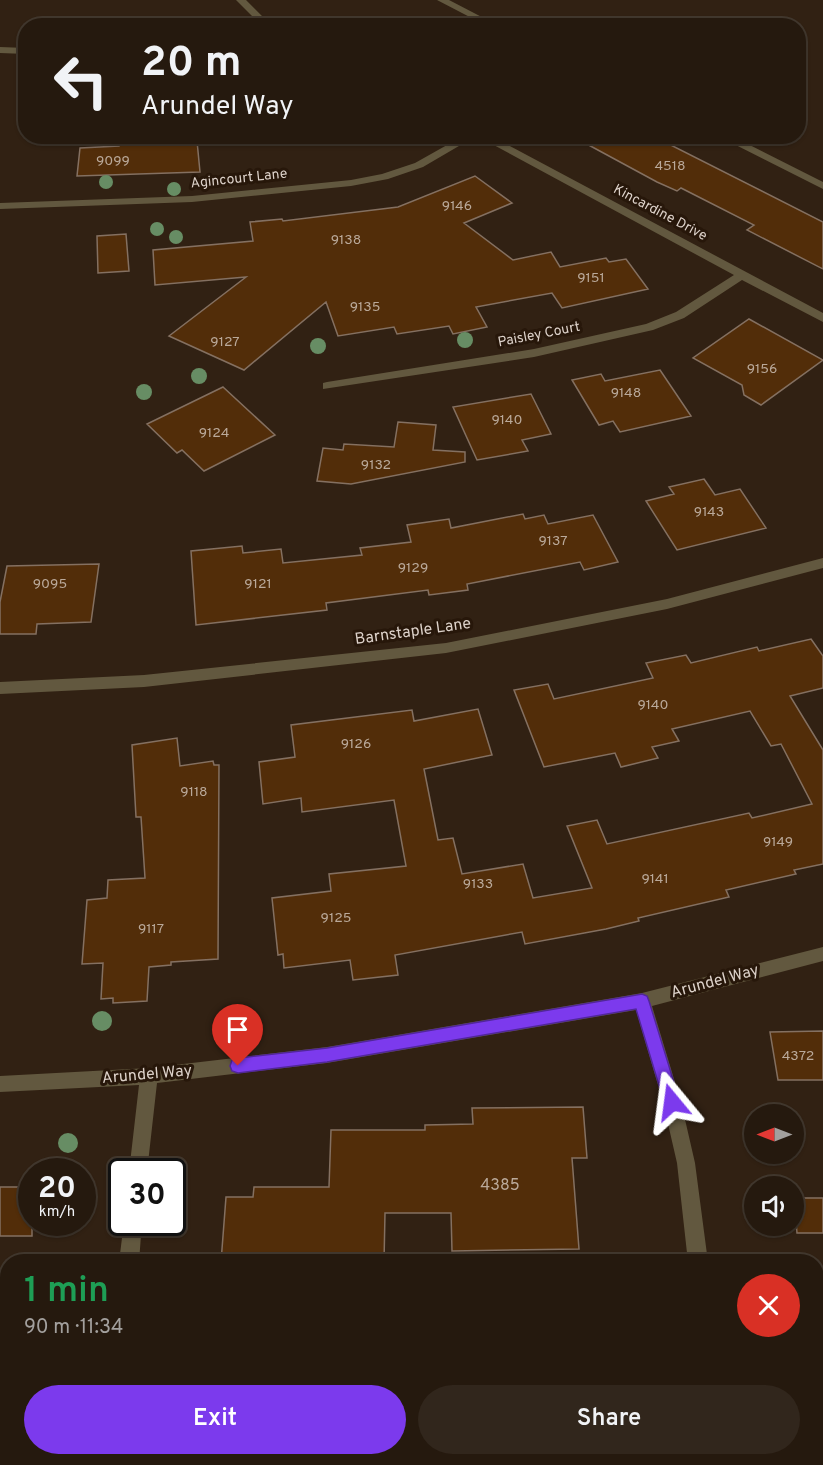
<!DOCTYPE html>
<meta charset="utf-8">
<style>
:root{--surface:#25190e;--page:#31261c;--text:#f1f3f6;--muted:#a3a09e;--line:#42382e;--accent:#7c3aed}
body{margin:0;font-family:Overpass,sans-serif;background:var(--page);color:var(--text);height:100vh;display:flex;flex-direction:column;font-size:22px;white-space:nowrap}
*{box-sizing:border-box;margin:0}
p{font-size:20px;color:var(--muted)}
.icon{flex:none;width:33px;height:33px;fill:none;stroke:currentColor;stroke-width:2;stroke-linecap:round;stroke-linejoin:round}
.map{position:relative;flex:1;overflow:hidden}
.panel{position:absolute;left:0px;top:1254px;width:824px;height:212px;display:flex;flex-direction:column;background:var(--surface);border-radius:24px 24px 0 0;box-shadow:0 2px 4px #0004,0 0 0 2px var(--line)}
.panel>*{flex:none}
.guide{position:absolute;left:18px;top:18px;width:788px;height:126px;border-radius:24px;box-shadow:0 2px 4px #0004,0 0 0 2px var(--line);background:#25190e;color:var(--text);overflow:hidden}
.needle{width:39px;rotate:270deg}
.controls{position:absolute;left:744px;top:1104px;display:grid;gap:12px}
.controls a{display:grid;place-items:center;width:60px;height:60px;border-radius:50%;background:var(--surface);box-shadow:0 2px 4px #0004,0 0 0 2px var(--line);font-size:30px}
.speed{position:absolute;left:18px;top:1158px;display:flex;gap:12px;font-size:30px;font-weight:700;text-align:center}
.speed>*{display:grid;place-content:center;width:78px;height:78px;border-radius:50%;background:var(--surface);box-shadow:0 2px 4px #0004,0 0 0 2px var(--line);line-height:1}
.speed small{font-size:15px;font-weight:400}
.speed .limit{border:3px solid #111;border-radius:9px;background:#fff;color:#111}
.pin{position:absolute;display:grid;place-items:center;width:51px;height:51px;color:#fff;margin:-62px -26px;border-radius:50% 50% 50% 0;rotate:-45deg;box-shadow:0 0 6px #0007}
.pin .icon{rotate:45deg}
.me{position:absolute;width:66px;margin:-33px;rotate:344deg;stroke-linejoin:round;filter:drop-shadow(0 0 4px #0008)}
.turn{display:flex;align-items:center;gap:21px;height:126px;padding:0 24px;font-size:27px}
.turn .icon{width:78px;height:78px;stroke-width:2.5}
.turn b{display:block;font-size:42px;line-height:51px}
.round{display:grid;place-items:center;flex:none;width:63px;height:63px;border-radius:32px;background:var(--page)}
.headline{display:flex;align-items:center;justify-content:space-between;height:102px;padding:0 24px}
h1{font-size:36px;font-weight:600;line-height:45px;color:#1e9e55}
.action{display:flex;gap:12px;margin-top:auto;padding:12px 24px}
.action a{flex:1;height:69px;border-radius:36px;background:var(--accent);color:#fff;font-size:24px;font-weight:600;line-height:69px;text-align:center}
.action a+a{background:var(--page);color:var(--text)}
.map>svg:first-child{display:block}
.building{fill:#522d09;stroke:#847061;stroke-width:1.5}
.lines{fill:none;stroke-linecap:round;stroke-linejoin:round}
.street{fill:#62583f;fill-rule:evenodd}
.tree{fill:#678d64}
.route{fill:#7c3aed;stroke:#51269a;stroke-width:1.5}
.labels{text-anchor:middle;dominant-baseline:central;stroke-width:6;stroke-linejoin:round;paint-order:stroke}
.number-label{font-size:14px;fill:#baa99a}
.far-street-label{font-size:14px;fill:#ddd2ca;stroke:#27170a}
.street-label{font-size:16px;fill:#ddd2ca;stroke:#27170a}
.near-number-label{font-size:16px;fill:#baa99a}
</style>
<div class="map">
<svg width="823" height="1465" viewBox="0 0 823 1465">
<rect width="100%" height="100%" fill="#312113"/>
<!-- building -->
<path class="building" d="M 120,136 L 149,136 L 149,144 L 197,141 L 200,172 L 77,176 L 80,148 L 119,146 Z
M 572,136 L 653,136 L 823,222 L 823,269 L 747,230 L 754,225 L 681,188 L 677,191 L 657,182 Z
M 475,176 L 512,203 L 464,223 L 513,260 L 551,252 L 560,267 L 606,258 L 609,262 L 626,259 L 648,289 L 562,308 L 552,293 L 476,307 L 487,327 L 453,334 L 449,326 L 397,334 L 394,327 L 338,336 L 326,302 L 244,370 L 169,336 L 246,277 L 155,285 L 153,250 L 253,241 L 250,222 L 282,219 L 283,221 L 398,207 Z
M 126,234 L 129,271 L 98,273 L 97,236 Z
M 749,319 L 823,360 L 761,405 L 744,395 L 742,385 L 693,358 Z
M 660,370 L 691,416 L 620,432 L 613,421 L 599,425 L 572,380 L 601,374 L 605,381 Z
M 223,387 L 275,435 L 204,471 L 182,450 L 177,453 L 147,424 Z
M 531,394 L 551,434 L 522,440 L 528,451 L 477,460 L 453,407 Z
M 398,422 L 436,425 L 433,450 L 465,452 L 465,462 L 351,484 L 317,481 L 323,448 L 343,450 L 344,444 L 394,447 Z
M 704,479 L 715,495 L 740,489 L 766,528 L 677,550 L 646,501 L 674,494 L 669,487 Z
M 523,514 L 525,519 L 544,515 L 548,524 L 593,515 L 618,562 L 584,570 L 580,562 L 467,584 L 468,590 L 429,595 L 428,590 L 326,603 L 327,610 L 196,625 L 191,551 L 242,546 L 243,553 L 281,549 L 283,563 L 362,555 L 360,548 L 411,542 L 407,525 L 449,519 L 451,528 Z
M 99,564 L 91,622 L 37,624 L 36,634 L 0,634 L 0,602 L 7,566 Z
M 811,639 L 823,656 L 823,688 L 790,696 L 823,750 L 823,864 L 794,870 L 796,874 L 726,890 L 729,897 L 638,918 L 639,921 L 606,929 L 525,944 L 522,932 L 395,955 L 398,975 L 353,980 L 350,960 L 284,968 L 283,954 L 278,955 L 272,898 L 331,891 L 329,874 L 406,866 L 394,800 L 302,812 L 301,798 L 263,804 L 259,762 L 295,757 L 291,725 L 412,710 L 414,721 L 478,709 L 492,755 L 424,769 L 438,840 L 453,838 L 462,874 L 523,864 L 533,898 L 592,888 L 567,826 L 597,820 L 607,844 L 749,813 L 752,818 L 812,804 L 781,744 L 771,746 L 750,711 L 672,729 L 679,741 L 652,747 L 658,758 L 621,767 L 615,753 L 544,767 L 514,690 L 548,684 L 554,699 L 653,678 L 646,663 L 686,655 L 691,663 L 757,647 L 759,651 Z
M 177,738 L 180,766 L 213,761 L 214,765 L 219,765 L 218,959 L 171,962 L 171,965 L 149,967 L 147,1001 L 113,1003 L 113,998 L 101,999 L 103,963 L 82,964 L 87,900 L 107,898 L 108,880 L 145,878 L 141,817 L 136,817 L 132,745 Z
M 823,1031 L 823,1080 L 778,1080 L 770,1032 Z
M 583,1107 L 587,1158 L 572,1158 L 579,1249 L 452,1251 L 451,1213 L 385,1213 L 384,1262 L 221,1262 L 226,1197 L 253,1197 L 254,1187 L 329,1187 L 331,1130 L 425,1130 L 425,1125 L 473,1124 L 472,1108 Z
M 0,1187 L 32,1187 L 32,1236 L 0,1236 Z
M 794,1198 L 823,1198 L 823,1233 L 797,1233 Z"/>
<g class="lines">
<!-- street -->
<path class="street" d="M 236,0 L 246,0 L 263,17 L 277,26 L 265,26 L 260,23 L 253,26 L 240,26 L 254,18 Z
M 437,0 L 449,0 L 499,26 L 487,26 Z
M 0,47 L 26,48 L 26,54 L 0,53 Z
M 463,136 L 476,136 L 423,167 L 388,179 L 351,186 L 192,202 L 0,209 L 0,203 L 192,196 L 351,180 L 382,174 L 415,163 Z
M 477,136 L 491,136 L 823,313 L 823,322 L 742,280 L 684,318 L 653,330 L 534,357 L 323,389 L 323,383 L 327,382 L 534,349 L 646,324 L 676,312 L 734,275 Z
M 718,136 L 732,136 L 823,182 L 823,189 Z
M 823,558 L 823,568 L 667,609 L 446,653 L 144,687 L 0,694 L 0,682 L 144,675 L 446,643 L 667,599 Z
M 823,947 L 823,961 L 652,1006 L 681,1102 L 695,1163 L 708,1262 L 688,1262 L 677,1163 L 663,1102 L 636,1010 L 327,1063 L 157,1083 L 147,1172 L 129,1172 L 139,1085 L 0,1092 L 0,1076 L 149,1068 L 327,1047 L 642,993 Z
M 124,1222 L 142,1222 L 139,1262 L 119,1262 Z
M 97,1458 L 117,1458 L 117,1465 L 97,1465 Z
M 713,1458 L 733,1458 L 734,1465 L 714,1465 Z"/>
</g>
<!-- trees -->
<g class="tree">
<circle cx="106" cy="182" r="7"/>
<circle cx="174" cy="189" r="7"/>
<circle cx="157" cy="229" r="7"/>
<circle cx="176" cy="237" r="7"/>
<circle cx="465" cy="340" r="8"/>
<circle cx="318" cy="346" r="8"/>
<circle cx="199" cy="376" r="8"/>
<circle cx="144" cy="392" r="8"/>
<circle cx="102" cy="1021" r="10"/>
<circle cx="68" cy="1143" r="10"/>
</g>
<!-- route -->
<path class="route" d="M 642,994 L 647,996 L 649,1001 L 680,1102 L 678,1107 L 672,1110 L 666,1107 L 664,1102 L 636,1009 L 327,1062 L 238,1073 L 232,1071 L 230,1066 L 232,1060 L 238,1058 L 327,1048 Z"/>
<g class="labels">
<!-- number labels -->
<g class="number-label">
<text x="113" y="161">9099</text>
<text x="670" y="166">4518</text>
<text x="457" y="206">9146</text>
<text x="346" y="240">9138</text>
<text x="591" y="278">9151</text>
<text x="365" y="307">9135</text>
<text x="225" y="342">9127</text>
<text x="762" y="369">9156</text>
<text x="626" y="393">9148</text>
<text x="507" y="420">9140</text>
<text x="214" y="433">9124</text>
<text x="376" y="465">9132</text>
<text x="709" y="512">9143</text>
<text x="553" y="541">9137</text>
<text x="413" y="568">9129</text>
<text x="50" y="584">9095</text>
<text x="258" y="584">9121</text>
<text x="653" y="705">9140</text>
<text x="356" y="744">9126</text>
<text x="194" y="792">9118</text>
<text x="778" y="842">9149</text>
<text x="655" y="879">9141</text>
<text x="478" y="884">9133</text>
<text x="336" y="918">9125</text>
<text x="151" y="929">9117</text>
<text x="798" y="1056">4372</text>
</g>
<!-- far-street labels -->
<g class="far-street-label">
<text transform="translate(239 179) rotate(-6)">Agincourt Lane</text>
<text transform="translate(660 213) rotate(28)">Kincardine Drive</text>
<text transform="translate(539 335) rotate(-11)">Paisley Court</text>
</g>
<!-- street labels -->
<g class="street-label">
<text transform="translate(413 632) rotate(-8)">Barnstaple Lane</text>
<text transform="translate(715 982) rotate(-15)">Arundel Way</text>
<text transform="translate(147 1075) rotate(-5)">Arundel Way</text>
</g>
<!-- near-number labels -->
<g class="near-number-label">
<text x="500" y="1186">4385</text>
</g>
</g>
</svg>
<div class="controls">
<a><svg class="needle" viewBox="-14 -14 28 28"><path d="M0-13l5 13h-10z" fill="#e53935"/><path d="M0 13l5-13h-10z" fill="#a3a09e"/></svg></a>
<a><svg class="icon" aria-label="sound" viewBox="0 0 24 24"><path d="M4 9h4l5-4v14l-5-4H4zM17 9q2 3 0 6"/></svg></a>
</div>
<div class="speed"><div>20<small>km/h</small></div><div class="limit">30</div></div>
<div class="pin" style="left:238px;top:1066px;background:#d93025"><svg class="icon" aria-label="arrive" viewBox="0 0 24 24"><path d="M6 21V4h12l-3 4 3 4H6"/></svg></div>
<svg class="me" style="left:672px;top:1102px" viewBox="-20 -20 40 40"><path d="M0-17L14 15 0 8-14 15z" fill="#7c3aed" stroke="#fff" stroke-width="4"/></svg>
<div class="guide">
<div class="turn"><svg class="icon" aria-label="left" viewBox="0 0 24 24"><path d="M17 20v-9H6M10 6l-5 5 5 5"/></svg><div><b>20 m</b>Arundel Way</div></div>
</div>
<section class="panel">
<div class="headline"><div><h1>1 min</h1><p>90 m · 11:34</p></div><a class="round" style="background:#d93025;color:#fff"><svg class="icon" aria-label="close" viewBox="0 0 24 24"><path d="M6 6l12 12M18 6L6 18"/></svg></a></div>
<div class="action"><a>Exit</a><a>Share</a></div>
</section>
</div>
